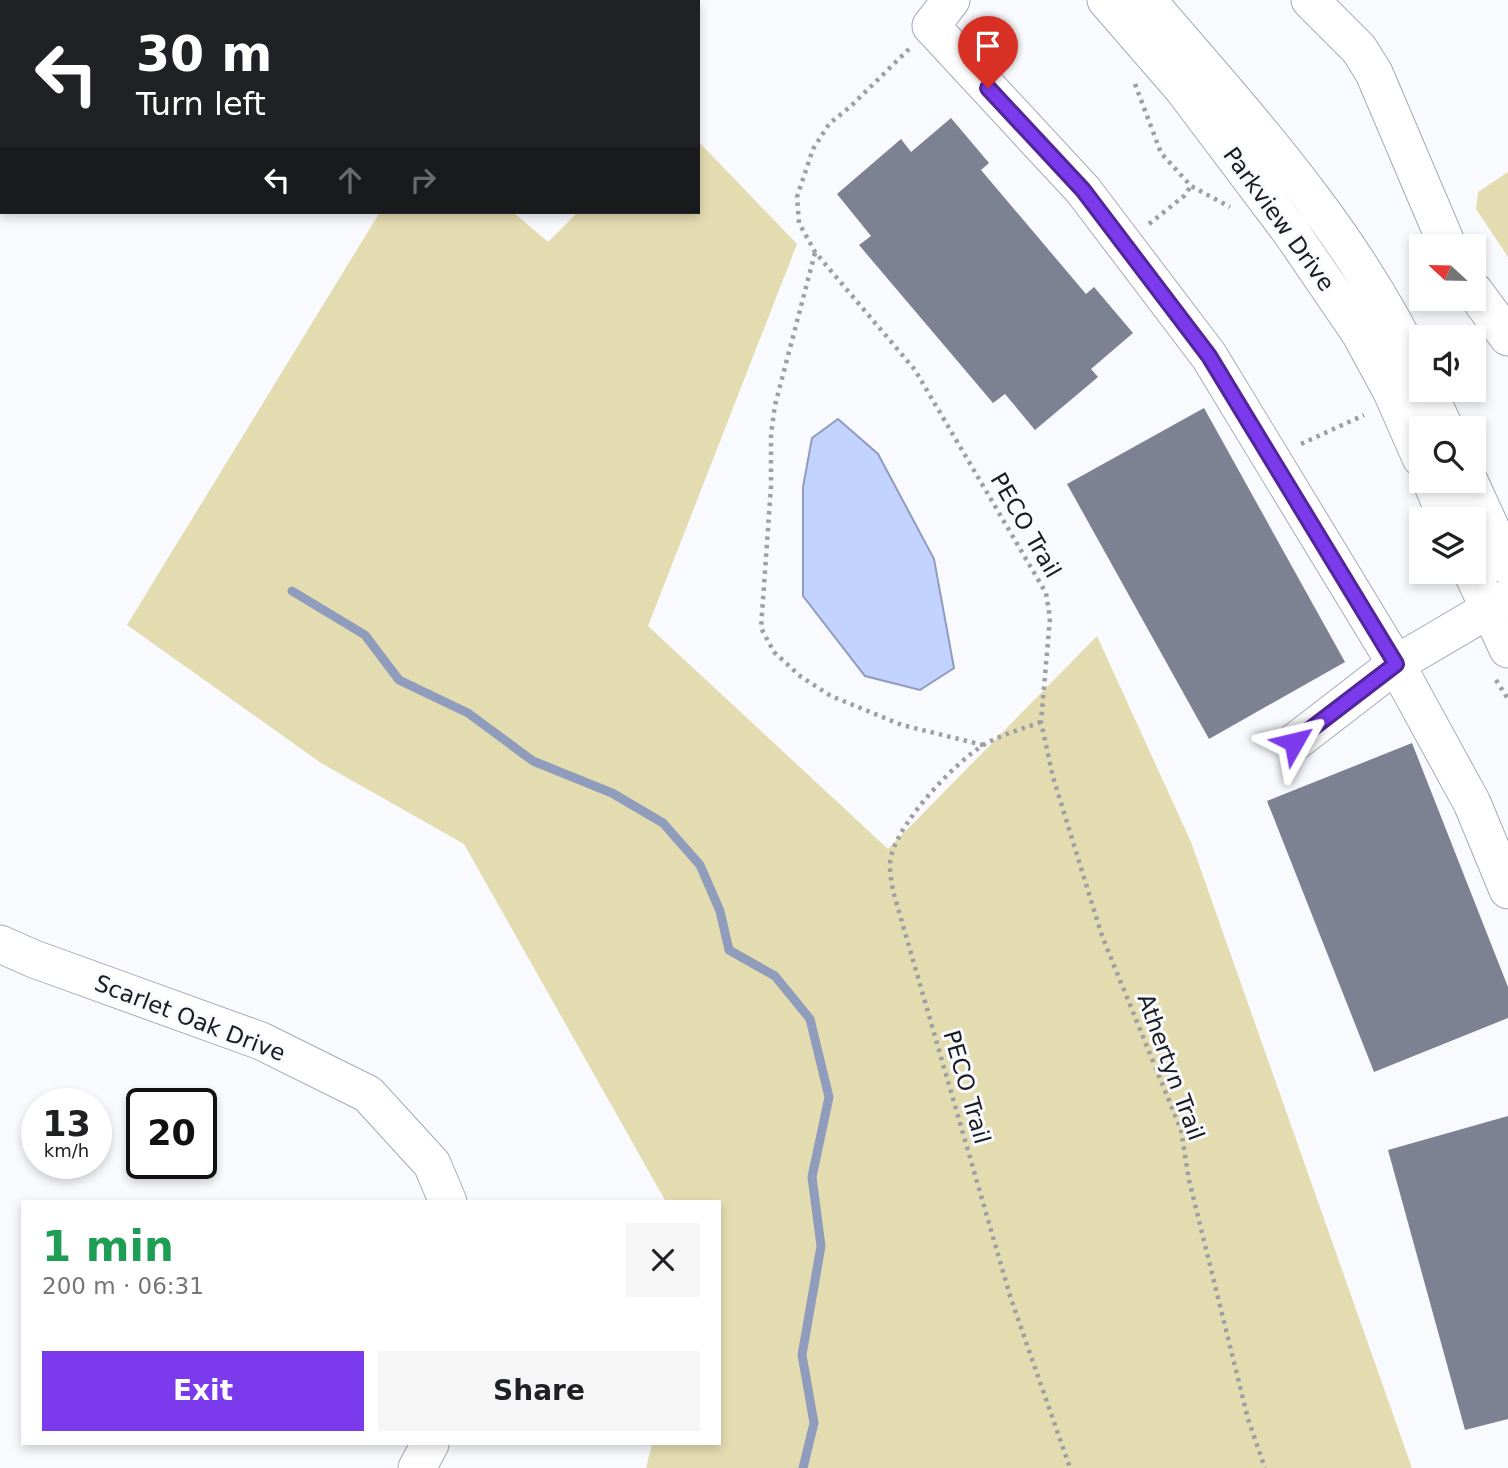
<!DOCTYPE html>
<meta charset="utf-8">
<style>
:root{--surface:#fff;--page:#f6f6f6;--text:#202124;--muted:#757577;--accent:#7c3aed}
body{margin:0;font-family:"DejaVu Sans",sans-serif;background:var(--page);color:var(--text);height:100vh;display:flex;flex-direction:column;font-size:26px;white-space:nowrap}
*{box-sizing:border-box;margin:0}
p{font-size:23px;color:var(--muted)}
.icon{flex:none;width:38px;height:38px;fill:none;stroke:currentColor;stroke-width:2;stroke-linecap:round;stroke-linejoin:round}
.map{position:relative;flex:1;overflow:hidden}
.side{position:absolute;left:21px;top:1200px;width:700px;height:245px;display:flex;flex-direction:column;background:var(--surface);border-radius:0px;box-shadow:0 4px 10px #0003}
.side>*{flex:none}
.top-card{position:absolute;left:0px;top:0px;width:700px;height:214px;box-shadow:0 4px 10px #0003;background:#202124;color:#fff;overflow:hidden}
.needle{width:46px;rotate:292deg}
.tools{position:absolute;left:1409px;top:234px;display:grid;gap:14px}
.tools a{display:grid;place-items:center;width:77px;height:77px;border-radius:0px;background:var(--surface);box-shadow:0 4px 10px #0003;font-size:35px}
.speed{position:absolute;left:21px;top:1088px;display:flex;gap:14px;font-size:35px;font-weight:700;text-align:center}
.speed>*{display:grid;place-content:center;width:91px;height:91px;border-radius:50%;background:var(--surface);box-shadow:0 4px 10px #0003;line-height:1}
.speed small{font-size:18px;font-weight:400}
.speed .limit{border:4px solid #111;border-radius:10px;background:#fff;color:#111}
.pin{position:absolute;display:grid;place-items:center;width:60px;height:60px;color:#fff;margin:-72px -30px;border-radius:50% 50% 50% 0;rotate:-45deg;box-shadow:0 0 7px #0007}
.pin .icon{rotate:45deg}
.me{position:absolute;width:77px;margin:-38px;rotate:53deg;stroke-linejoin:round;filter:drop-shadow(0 0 5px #0008)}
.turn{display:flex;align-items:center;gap:24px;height:147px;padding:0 21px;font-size:32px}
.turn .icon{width:91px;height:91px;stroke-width:2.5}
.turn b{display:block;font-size:49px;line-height:60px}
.lanes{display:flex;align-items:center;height:66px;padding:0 21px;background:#0003;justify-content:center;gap:35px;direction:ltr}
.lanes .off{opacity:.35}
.round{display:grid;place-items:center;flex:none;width:74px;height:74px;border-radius:0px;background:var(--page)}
.overview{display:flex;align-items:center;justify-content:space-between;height:119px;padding:0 21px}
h1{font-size:42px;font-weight:800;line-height:52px;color:#1e9e55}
.primary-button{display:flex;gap:14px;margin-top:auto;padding:14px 21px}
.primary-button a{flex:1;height:80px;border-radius:0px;background:var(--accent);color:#fff;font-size:28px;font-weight:800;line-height:80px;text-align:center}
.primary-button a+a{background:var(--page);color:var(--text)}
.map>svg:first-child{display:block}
.green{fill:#e4dcb1}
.water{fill:#c3d3ff;stroke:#909cbc;stroke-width:2}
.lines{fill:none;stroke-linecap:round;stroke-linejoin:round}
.stream{stroke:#909cbc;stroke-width:9}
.building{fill:#7c8291}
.minor-casing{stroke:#a4aab9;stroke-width:39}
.major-casing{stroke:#a4aab9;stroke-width:41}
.path{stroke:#9d9fa3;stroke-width:4.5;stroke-dasharray:3.5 5;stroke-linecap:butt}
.minor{stroke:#fff;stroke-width:37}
.major{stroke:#fff;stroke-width:38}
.route-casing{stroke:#51269a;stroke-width:18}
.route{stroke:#7c3aed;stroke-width:12}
.labels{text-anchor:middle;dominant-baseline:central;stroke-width:6;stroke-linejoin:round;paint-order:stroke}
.street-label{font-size:23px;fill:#181b20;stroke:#f9fafe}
</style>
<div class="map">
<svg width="1508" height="1468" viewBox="0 0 1508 1468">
<rect width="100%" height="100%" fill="#f9fafe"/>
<!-- green -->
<path class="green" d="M 698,141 L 797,244 L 648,626 L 888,849 L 1097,636 L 1191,842 L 1412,1468 L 646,1468 L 652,1444 L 719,1444 L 719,1202 L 666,1202 L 464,844 L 321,763 L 127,625 L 380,212 L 513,212 L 548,242 L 578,212 L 698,212 Z
M 1508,172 L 1508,257 L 1476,209 L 1478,192 Z"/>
<!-- water -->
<path class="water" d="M 838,419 L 878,454 L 934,559 L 954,668 L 920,690 L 865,676 L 803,596 L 803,487 L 812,438 Z"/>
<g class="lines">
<!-- stream -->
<path class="stream" d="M 292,591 L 365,635 L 399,680 L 468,713 L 533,761 L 612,793 L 663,823 L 700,865 L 720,911 L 729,950 L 775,976 L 810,1019 L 829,1097 L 812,1177 L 821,1246 L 802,1355 L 814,1423 L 803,1468"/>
</g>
<!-- building -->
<path class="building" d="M 951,118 L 989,163 L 981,170 L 1086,294 L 1094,287 L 1133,333 L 1091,369 L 1098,377 L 1035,430 L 1005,394 L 993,403 L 859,245 L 871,236 L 837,194 L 901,139 L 911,152 Z
M 1204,408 L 1345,662 L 1209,739 L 1067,484 Z
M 1412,743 L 1508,987 L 1508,1018 L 1374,1072 L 1267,801 Z
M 1508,1116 L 1508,1419 L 1465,1430 L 1388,1150 Z"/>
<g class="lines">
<!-- minor casing -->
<g class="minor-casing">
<path id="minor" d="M 951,0 L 931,26 L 1083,190 L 1209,356 L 1396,664 L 1472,803 L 1508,890
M 1106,0 L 1184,90 L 1291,232 L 1360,333 L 1392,392 L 1421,458
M 1147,0 C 1248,118 1356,234 1421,377
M 1310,0 L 1359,49 L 1374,73 L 1448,247
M 1474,291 L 1508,337
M 1427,390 L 1445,429
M 1431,481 L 1448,520
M 1469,481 L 1508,566
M 1472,572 L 1508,649
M 1295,742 L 1396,664 L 1508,598
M 0,944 L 34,959 L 261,1041 L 368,1094 L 432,1164 L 448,1202
M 417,1468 L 430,1444"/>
</g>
<!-- major casing -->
<g class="major-casing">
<path id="major" d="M 176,2 L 178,0
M 0,169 L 2,167"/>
</g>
<!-- path -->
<path class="path" d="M 909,49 L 851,106 L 829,124 L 813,149 L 797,197 L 799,223 L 815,252 L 915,370 L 1046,593 L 1050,618 L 1041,722 L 1053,777 L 1102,936 L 1181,1130 L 1189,1180 L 1248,1419 L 1265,1468
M 1135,84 L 1161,153 L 1191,186 L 1230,207
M 1149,224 L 1184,196 L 1191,186
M 815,253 L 775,405 L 771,434 L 771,486 L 761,628 L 774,652 L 800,676 L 831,696 L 902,725 L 983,745
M 1301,444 L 1364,415
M 1496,680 L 1508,699
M 1041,722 C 1022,729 1003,734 985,744 C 955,762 902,819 892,853 C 888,865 891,879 893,891 L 1010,1296 L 1070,1468"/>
<!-- minor -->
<use href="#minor" class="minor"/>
<!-- major -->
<use href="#major" class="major"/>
</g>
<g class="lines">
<!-- route casing -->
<g class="route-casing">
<path id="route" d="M 988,88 L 1083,190 L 1209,356 L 1396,664 L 1294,742"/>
</g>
<!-- route -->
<use href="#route" class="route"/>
</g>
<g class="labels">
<!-- street labels -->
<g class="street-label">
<text transform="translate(1279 219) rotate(54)">Parkview Drive</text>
<text transform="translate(1026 525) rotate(60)">PECO Trail</text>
<text transform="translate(190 1018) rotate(21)">Scarlet Oak Drive</text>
<text transform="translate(1171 1067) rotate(70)">Athertyn Trail</text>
<text transform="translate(967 1087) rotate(74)">PECO Trail</text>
</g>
</g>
</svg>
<div class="tools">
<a><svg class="needle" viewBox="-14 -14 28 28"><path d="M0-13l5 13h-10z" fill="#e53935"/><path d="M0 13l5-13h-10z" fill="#757577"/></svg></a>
<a><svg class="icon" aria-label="sound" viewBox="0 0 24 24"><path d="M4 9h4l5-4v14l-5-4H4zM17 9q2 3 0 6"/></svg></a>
<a><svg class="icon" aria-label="search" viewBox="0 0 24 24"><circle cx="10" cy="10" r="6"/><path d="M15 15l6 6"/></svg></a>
<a><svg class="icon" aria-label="layers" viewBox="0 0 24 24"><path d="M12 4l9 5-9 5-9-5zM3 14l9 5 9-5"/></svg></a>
</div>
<div class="speed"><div>13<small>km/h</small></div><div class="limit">20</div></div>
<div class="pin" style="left:988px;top:88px;background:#d93025"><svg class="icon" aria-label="arrive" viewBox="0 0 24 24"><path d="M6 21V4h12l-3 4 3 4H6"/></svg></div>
<svg class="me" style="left:1294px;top:742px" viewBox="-20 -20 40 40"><path d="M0-17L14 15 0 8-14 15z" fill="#7c3aed" stroke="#fff" stroke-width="4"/></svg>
<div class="top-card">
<div class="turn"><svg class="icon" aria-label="left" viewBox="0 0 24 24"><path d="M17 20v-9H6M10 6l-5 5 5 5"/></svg><div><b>30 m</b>Turn left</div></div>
<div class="lanes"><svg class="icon" aria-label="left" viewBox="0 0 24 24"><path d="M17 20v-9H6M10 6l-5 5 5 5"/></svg><svg class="icon off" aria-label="ahead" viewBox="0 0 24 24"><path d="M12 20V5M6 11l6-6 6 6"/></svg><svg class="icon off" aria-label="right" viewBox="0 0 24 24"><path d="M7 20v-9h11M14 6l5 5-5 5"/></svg></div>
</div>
<section class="side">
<div class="overview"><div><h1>1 min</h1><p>200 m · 06:31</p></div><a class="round"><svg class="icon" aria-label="close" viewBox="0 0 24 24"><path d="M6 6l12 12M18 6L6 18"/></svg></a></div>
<div class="primary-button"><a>Exit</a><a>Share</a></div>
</section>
</div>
